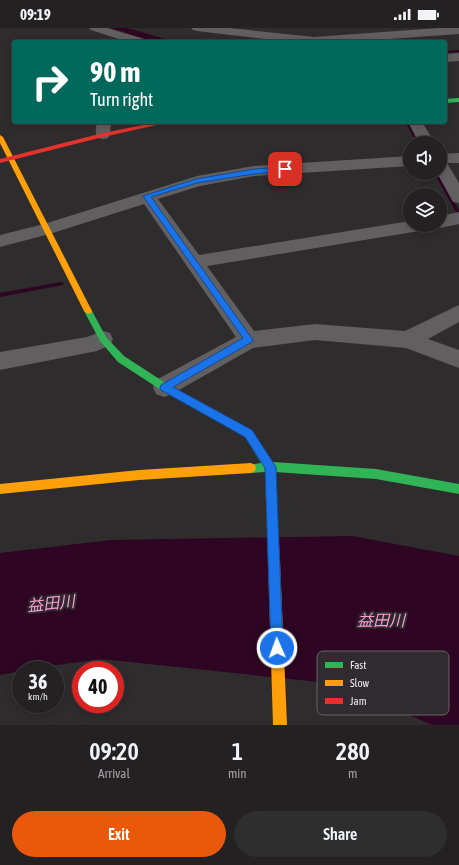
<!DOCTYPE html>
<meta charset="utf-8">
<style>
:root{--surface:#232122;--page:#2f2e2f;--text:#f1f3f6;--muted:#a3a3a5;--line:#403e40;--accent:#ea580c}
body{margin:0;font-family:"Asap Condensed","Noto Sans JP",sans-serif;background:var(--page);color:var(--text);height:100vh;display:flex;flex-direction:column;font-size:15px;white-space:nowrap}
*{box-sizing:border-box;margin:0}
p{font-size:13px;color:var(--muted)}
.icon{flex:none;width:22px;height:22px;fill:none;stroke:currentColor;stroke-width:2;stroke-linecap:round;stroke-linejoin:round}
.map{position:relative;height:697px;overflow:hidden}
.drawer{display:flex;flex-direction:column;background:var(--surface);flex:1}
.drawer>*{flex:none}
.hud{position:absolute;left:12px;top:12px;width:435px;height:84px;border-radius:4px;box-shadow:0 2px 10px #0003,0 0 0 1px var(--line);background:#00695c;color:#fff;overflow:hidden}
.buttons{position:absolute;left:403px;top:108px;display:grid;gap:8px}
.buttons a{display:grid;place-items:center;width:44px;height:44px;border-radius:50%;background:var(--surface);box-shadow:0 2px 10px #0003,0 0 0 1px var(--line);font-size:20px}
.speed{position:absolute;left:12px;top:633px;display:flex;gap:8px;font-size:20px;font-weight:700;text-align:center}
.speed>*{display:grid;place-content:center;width:52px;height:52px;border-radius:50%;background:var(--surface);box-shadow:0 2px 10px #0003,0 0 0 1px var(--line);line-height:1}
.speed small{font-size:10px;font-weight:400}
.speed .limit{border:6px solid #d22;background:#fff;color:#111}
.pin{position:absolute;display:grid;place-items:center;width:34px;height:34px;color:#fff;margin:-17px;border-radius:8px;box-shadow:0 2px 6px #0006}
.me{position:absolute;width:44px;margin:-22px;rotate:358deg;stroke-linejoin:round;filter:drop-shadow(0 0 3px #0008)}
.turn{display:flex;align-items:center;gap:14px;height:84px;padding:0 12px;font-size:18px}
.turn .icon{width:52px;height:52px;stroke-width:2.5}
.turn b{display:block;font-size:28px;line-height:34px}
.eta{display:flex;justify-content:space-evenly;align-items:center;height:68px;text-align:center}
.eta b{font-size:24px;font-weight:600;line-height:28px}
.action{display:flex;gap:8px;margin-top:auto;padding:8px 12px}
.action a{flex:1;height:46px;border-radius:24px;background:var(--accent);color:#fff;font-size:16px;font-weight:600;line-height:46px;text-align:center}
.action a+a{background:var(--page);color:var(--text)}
.status{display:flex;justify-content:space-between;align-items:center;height:28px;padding:0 20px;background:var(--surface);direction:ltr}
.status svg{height:11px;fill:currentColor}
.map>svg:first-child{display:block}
.water{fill:#2e0522}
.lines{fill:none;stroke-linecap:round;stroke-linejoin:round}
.stream{fill:#2e0522;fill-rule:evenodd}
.street{fill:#615f60;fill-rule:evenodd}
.fast{fill:#30b455;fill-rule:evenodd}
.slow{fill:#ff9f0a;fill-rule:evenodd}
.jam{fill:#e5322d;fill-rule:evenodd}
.route{fill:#1a73e8;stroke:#114b97}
.labels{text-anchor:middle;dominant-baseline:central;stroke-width:4;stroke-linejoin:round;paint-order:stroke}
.near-water-label{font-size:16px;font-style:italic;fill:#fd9dd8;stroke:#302b2e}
.key{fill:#302b2e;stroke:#696467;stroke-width:1}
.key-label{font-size:11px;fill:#edeaeb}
</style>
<div class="status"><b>09:19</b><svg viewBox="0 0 49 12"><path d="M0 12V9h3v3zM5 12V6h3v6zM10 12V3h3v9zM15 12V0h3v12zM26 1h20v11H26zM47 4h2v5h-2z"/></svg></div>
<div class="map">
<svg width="459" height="697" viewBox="0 0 459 697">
<rect width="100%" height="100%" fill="#2f2c2e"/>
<!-- water -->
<path class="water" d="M 111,0 L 127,0 L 176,14 L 155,14 Z
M 352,508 L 459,528 L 459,697 L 432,697 L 338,656 L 101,631 L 21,642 L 21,643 L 0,647 L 0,525 L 111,512 Z"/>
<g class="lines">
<!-- stream -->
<path class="stream" d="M 459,22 L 459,24 L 445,25 L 445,23 Z
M 405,94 L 409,94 L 421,115 L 417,115 Z
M 434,145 L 438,145 L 459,182 L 459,188 L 457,186 Z
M 61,254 L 64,256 L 63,257 L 0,269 L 0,265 Z"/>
<!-- street -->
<path class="street" d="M 89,0 L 107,0 L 144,11 L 146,14 L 128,14 L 91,2 Z
M 191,0 L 229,0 L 314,9 L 439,0 L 459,0 L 459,6 L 348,14 L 291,14 L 197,3 L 193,2 Z
M 459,25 L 459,33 L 445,34 L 445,26 Z
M 98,94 L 112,94 C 109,99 112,105 108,110 L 103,111 L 98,110 C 95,106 95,99 98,94 Z
M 408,94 L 422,94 L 435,115 L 419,115 Z
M 459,125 L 459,135 L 447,135 L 459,155 L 459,175 L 453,174 L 437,145 L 440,145 L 440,126 Z
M 410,128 L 410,138 L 254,148 L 200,158 L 158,171 L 199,227 L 410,193 L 410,197 L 428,197 L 425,201 L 419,203 L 207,238 L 254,303 L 315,296 L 405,303 L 459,277 L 459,294 L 428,311 L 459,322 L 459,340 L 406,320 L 315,312 L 253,320 L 172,366 L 164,369 L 156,366 L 153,359 L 156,352 L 236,309 L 144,176 L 53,205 L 0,219 L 0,207 L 44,196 L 197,148 L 254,138 Z
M 459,184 L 459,196 L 440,200 L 433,197 L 440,197 L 440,188 Z
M 103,303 L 110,305 L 113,311 L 110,317 L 97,323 L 0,342 L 0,324 L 87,309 Z"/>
<!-- fast -->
<path class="fast" d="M 459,70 L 459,74 L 445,75 L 445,71 Z
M 88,280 L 91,281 L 106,309 L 124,328 L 167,356 L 251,403 L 273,434 L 376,441 L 459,456 L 459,466 L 376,451 L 275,444 L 280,534 L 278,538 L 274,540 L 270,538 L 268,534 L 265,444 L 251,445 L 247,443 L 246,440 L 247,437 L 261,435 L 245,409 L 161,362 L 118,334 L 100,313 L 84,283 Z"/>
<!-- slow -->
<path class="slow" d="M 0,107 L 3,109 L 92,283 L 91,285 L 88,286 L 84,283 L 0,115 Z
M 251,435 L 255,437 L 256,440 L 255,443 L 251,445 L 139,452 L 0,466 L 0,456 L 139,442 Z
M 274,528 L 278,530 L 280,534 L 287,697 L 273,697 L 268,534 L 270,530 Z"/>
<!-- jam -->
<path class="jam" d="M 158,94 L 170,94 L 103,109 L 0,135 L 0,131 L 103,105 Z"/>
</g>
<!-- route -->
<path class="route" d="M 285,139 L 287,140 L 287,143 L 254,146 L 197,155 L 151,169 L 253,312 L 252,314 L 173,359 L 252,402 L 276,439 L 283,620 L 281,625 L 277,626 L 273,625 L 271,620 L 265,440 L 245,409 L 161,362 L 160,360 L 161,357 L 243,310 L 143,168 L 196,151 L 254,141 Z"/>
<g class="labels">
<!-- near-water labels -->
<g class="near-water-label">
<text transform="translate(51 575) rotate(-6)">益田川</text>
<text x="381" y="592">益田川</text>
</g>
</g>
<!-- legend -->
<rect x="317" y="623" width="132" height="64" rx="6" class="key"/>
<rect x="325" y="634" width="18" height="6" fill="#30b455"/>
<rect x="325" y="652" width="18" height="6" fill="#ff9f0a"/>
<rect x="325" y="670" width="18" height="6" fill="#e5322d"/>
<g class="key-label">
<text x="350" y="641">Fast</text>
<text x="350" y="659">Slow</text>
<text x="350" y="677">Jam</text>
</g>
</svg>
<div class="buttons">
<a><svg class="icon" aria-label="sound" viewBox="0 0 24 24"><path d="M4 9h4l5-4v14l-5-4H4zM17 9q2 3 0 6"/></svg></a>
<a><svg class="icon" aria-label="layers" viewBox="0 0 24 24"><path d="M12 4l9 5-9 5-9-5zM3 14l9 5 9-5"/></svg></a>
</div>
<div class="speed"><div>36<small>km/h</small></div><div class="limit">40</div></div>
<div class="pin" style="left:285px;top:141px;background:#d93025"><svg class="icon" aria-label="arrive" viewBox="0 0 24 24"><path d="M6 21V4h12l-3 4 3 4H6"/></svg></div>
<svg class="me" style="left:277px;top:620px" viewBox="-20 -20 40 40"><circle r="17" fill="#1a73e8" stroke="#fff" stroke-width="3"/><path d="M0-11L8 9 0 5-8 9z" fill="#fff"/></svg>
<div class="hud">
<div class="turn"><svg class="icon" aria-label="right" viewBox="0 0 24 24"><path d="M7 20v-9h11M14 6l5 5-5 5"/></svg><div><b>90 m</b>Turn right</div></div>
</div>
</div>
<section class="drawer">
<div class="eta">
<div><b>09:20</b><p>Arrival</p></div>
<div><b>1</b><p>min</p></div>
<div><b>280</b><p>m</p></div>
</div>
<div class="action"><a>Exit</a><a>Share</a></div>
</section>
